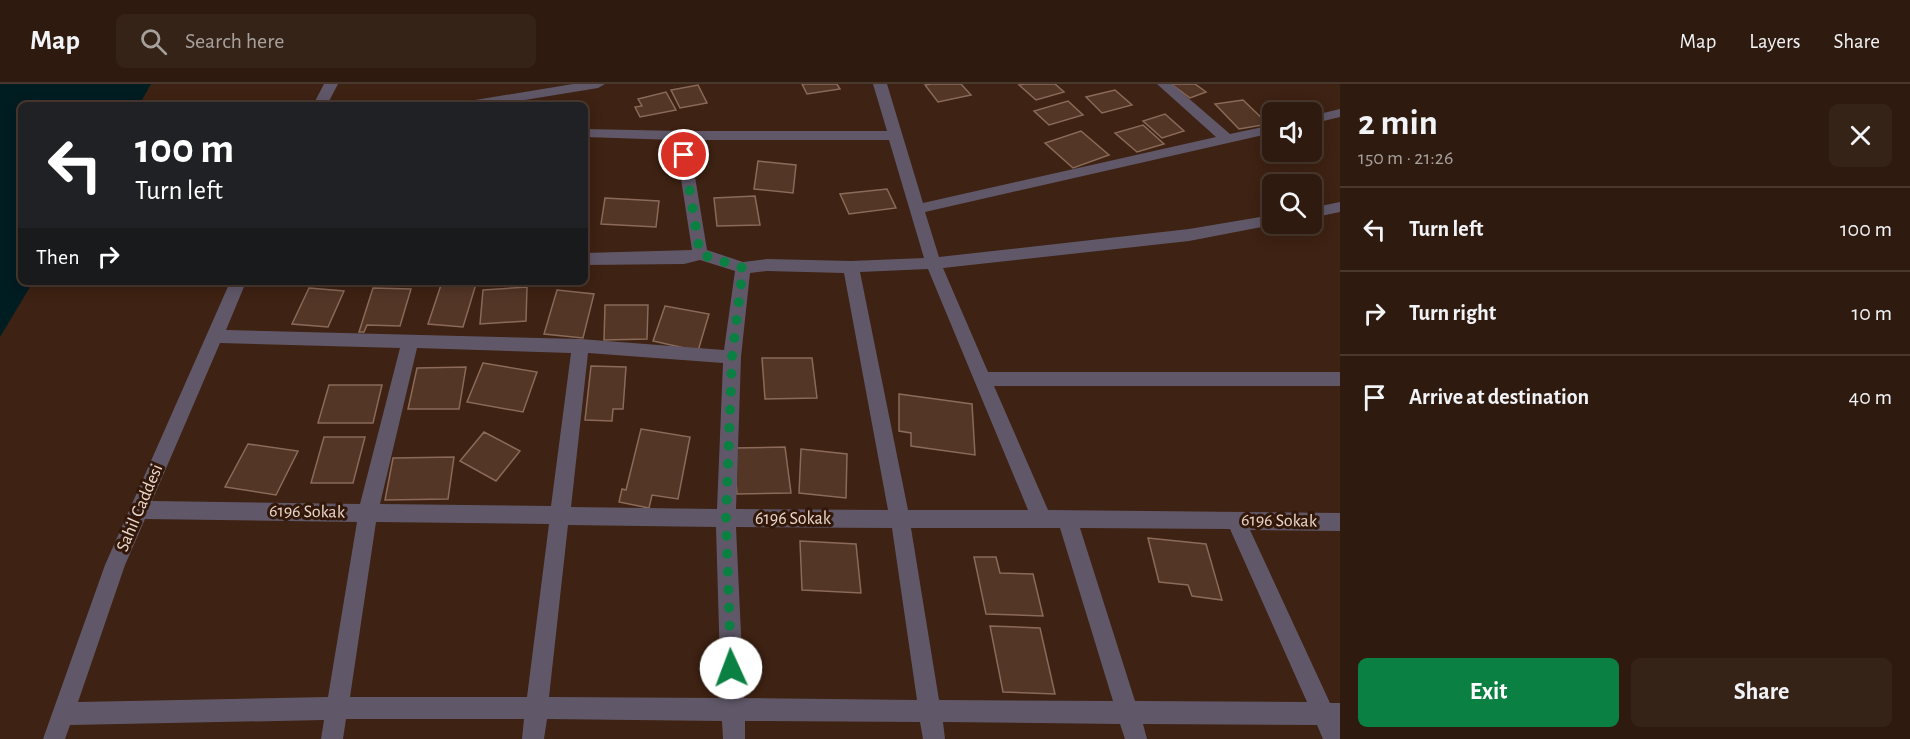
<!DOCTYPE html>
<meta charset="utf-8">
<style>
:root{--surface:#2e1a0e;--page:#362317;--text:#f1f3f6;--muted:#a7a19e;--line:#49382e;--accent:#0b8043}
body{margin:0;font-family:"Alegreya Sans",sans-serif;background:var(--page);color:var(--text);height:100vh;display:flex;flex-direction:column;font-size:22px;white-space:nowrap}
*{box-sizing:border-box;margin:0}
p{font-size:20px;color:var(--muted)}
.icon{flex:none;width:33px;height:33px;fill:none;stroke:currentColor;stroke-width:2;stroke-linecap:round;stroke-linejoin:round}
.map{position:relative;flex:1;overflow:hidden}
.sheet{display:flex;flex-direction:column;background:var(--surface);width:570px}
.sheet>*{flex:none}
.guide{position:absolute;left:18px;top:18px;width:570px;height:183px;border-radius:9px;box-shadow:0 3px 15px #0003,0 0 0 2px var(--line);background:#202124;color:#fff;overflow:hidden}
.controls{position:absolute;left:1262px;top:18px;display:grid;gap:12px}
.controls a{display:grid;place-items:center;width:60px;height:60px;border-radius:9px;background:var(--surface);box-shadow:0 3px 15px #0003,0 0 0 2px var(--line);font-size:30px}
.pin{position:absolute;display:grid;place-items:center;width:51px;height:51px;color:#fff;margin:-26px;border:3px solid #fff;border-radius:50%;box-shadow:0 2px 6px #0007}
.me{position:absolute;width:66px;margin:-33px;rotate:358deg;stroke-linejoin:round;filter:drop-shadow(0 0 4px #0008)}
.turn{display:flex;align-items:center;gap:21px;height:126px;padding:0 18px;font-size:27px}
.turn .icon{width:78px;height:78px;stroke-width:2.5}
.turn b{display:block;font-size:42px;line-height:51px}
.then{display:flex;align-items:center;height:57px;padding:0 18px;background:#0003;gap:12px;font-size:22px}
.round{display:grid;place-items:center;flex:none;width:63px;height:63px;border-radius:9px;background:var(--page)}
.headline{display:flex;align-items:center;justify-content:space-between;height:102px;padding:0 18px}
h1{font-size:36px;font-weight:700;line-height:45px}
.primary-button{display:flex;gap:12px;margin-top:auto;padding:12px 18px}
.primary-button a{flex:1;height:69px;border-radius:9px;background:var(--accent);color:#fff;font-size:24px;font-weight:700;line-height:69px;text-align:center}
.primary-button a+a{background:var(--page);color:var(--text)}
ul{padding:0;list-style:none}
li{display:flex;align-items:center;gap:18px;height:84px;padding:0 18px;border-top:2px solid var(--line)}
li div{flex:1}
li b{display:block;font-size:22px}
li em{font-style:normal}
header{display:flex;align-items:center;gap:36px;box-sizing:border-box;height:84px;padding:0 30px;background:var(--surface);border-bottom:2px solid var(--line)}
header strong{font-size:28px}
nav{display:flex;gap:33px;margin-inline-start:auto;font-size:21px}
.search{width:420px;height:54px;background:var(--page);display:flex;align-items:center;gap:15px;box-sizing:border-box;padding:0 21px;border-radius:9px;color:var(--muted);font-size:22px}
main{display:flex;flex:1;min-height:0}
.map>svg:first-child{display:block}
.water{fill:#001d22}
.building{fill:#533626;stroke:#8b6a59;stroke-width:1.5}
.lines{fill:none;stroke-linecap:round;stroke-linejoin:round}
.minor{fill:#605869;fill-rule:evenodd}
.route{stroke:#0b8043;stroke-width:10;stroke-dasharray:0 18}
.labels{text-anchor:middle;dominant-baseline:central;stroke-width:6;stroke-linejoin:round;paint-order:stroke}
.street-label{font-size:18px;fill:#ebd9cf;stroke:#331809}
</style>
<header>
<strong>Map</strong>
<div class="search"><svg class="icon" aria-label="search" viewBox="0 0 24 24"><circle cx="10" cy="10" r="6"/><path d="M15 15l6 6"/></svg>Search here</div>
<nav><a>Map</a><a>Layers</a><a>Share</a></nav>
</header>
<main>
<div class="map">
<svg width="1340" height="655" viewBox="0 0 1340 655">
<rect width="100%" height="100%" fill="#3e2213"/>
<!-- water -->
<path class="water" d="M 0,0 L 151,0 L 139,21 L 21,21 L 21,198 L 33,198 L 0,253 Z"/>
<!-- building -->
<path class="building" d="M 802,0 L 837,0 L 840,5 L 807,10 Z
M 931,0 L 961,0 L 971,11 L 938,18 L 925,1 Z
M 1024,0 L 1055,0 L 1064,8 L 1036,16 L 1019,1 Z
M 1171,0 L 1195,0 L 1206,8 L 1190,14 Z
M 698,1 L 707,19 L 680,24 L 671,6 Z
M 1115,6 L 1132,21 L 1102,29 L 1086,13 Z
M 666,8 L 676,26 L 640,33 L 635,23 L 642,22 L 638,15 Z
M 1243,16 L 1268,40 L 1239,45 L 1215,20 Z
M 1068,17 L 1083,31 L 1049,41 L 1034,27 Z
M 1165,30 L 1184,47 L 1162,54 L 1143,37 Z
M 1143,41 L 1164,60 L 1137,68 L 1115,49 Z
M 1081,47 L 1109,71 L 1073,84 L 1045,59 Z
M 758,77 L 796,81 L 793,109 L 754,105 Z
M 887,105 L 896,124 L 849,130 L 840,110 Z
M 755,112 L 760,141 L 717,142 L 714,114 Z
M 605,114 L 659,117 L 656,143 L 601,140 Z
M 442,198 L 476,200 L 463,243 L 428,240 Z
M 527,203 L 526,237 L 480,240 L 483,206 Z
M 309,204 L 344,207 L 328,243 L 292,240 Z
M 373,204 L 411,205 L 400,242 L 367,241 L 364,248 L 359,248 Z
M 557,206 L 594,210 L 583,254 L 544,250 Z
M 605,221 L 648,221 L 647,255 L 604,256 Z
M 665,222 L 709,230 L 698,267 L 653,257 Z
M 762,274 L 812,274 L 817,314 L 765,315 Z
M 483,279 L 537,288 L 523,328 L 467,318 Z
M 591,282 L 626,283 L 623,325 L 613,325 L 612,337 L 585,336 Z
M 466,283 L 459,325 L 408,325 L 417,284 Z
M 329,301 L 382,301 L 373,339 L 318,339 Z
M 899,310 L 972,320 L 975,371 L 911,362 L 911,349 L 899,347 Z
M 641,345 L 690,353 L 678,415 L 652,411 L 649,424 L 619,418 L 622,405 L 626,406 Z
M 484,348 L 520,367 L 496,397 L 460,377 Z
M 324,353 L 365,353 L 353,399 L 311,399 Z
M 248,360 L 298,367 L 276,411 L 225,403 Z
M 785,363 L 791,409 L 737,410 L 733,364 Z
M 801,365 L 847,370 L 846,414 L 799,409 Z
M 454,373 L 448,415 L 385,416 L 393,374 Z
M 1148,454 L 1206,460 L 1222,516 L 1192,512 L 1188,501 L 1159,498 Z
M 800,457 L 856,460 L 861,509 L 802,506 Z
M 974,473 L 996,473 L 1000,489 L 1033,490 L 1043,532 L 986,530 Z
M 990,542 L 1040,544 L 1055,610 L 1003,608 Z"/>
<g class="lines">
<!-- minor -->
<path class="minor" d="M 324,0 L 338,0 L 327,21 L 313,21 Z
M 573,0 L 605,0 L 598,4 L 495,21 L 462,21 L 469,17 Z
M 873,0 L 887,0 L 923,119 L 1216,53 L 1157,0 L 1172,0 L 1230,50 L 1272,41 L 1272,49 L 925,128 L 939,173 L 1189,145 L 1272,131 L 1272,140 L 1277,140 L 1189,157 L 943,184 L 988,288 L 1340,288 L 1340,302 L 994,302 L 1048,426 L 1340,429 L 1340,447 L 1250,446 L 1330,619 L 1340,619 L 1340,655 L 1323,655 L 1317,641 L 1143,640 L 1147,655 L 1125,655 L 1120,640 L 943,638 L 945,655 L 923,655 L 920,638 L 745,637 L 745,655 L 723,655 L 722,637 L 547,635 L 544,655 L 522,655 L 524,635 L 346,635 L 343,655 L 321,655 L 324,636 L 70,641 L 65,655 L 43,655 L 105,481 L 230,198 L 246,198 L 226,246 L 580,255 L 724,266 L 735,187 L 700,176 L 684,180 L 585,181 L 585,169 L 692,166 L 675,56 L 585,53 L 585,45 L 681,47 L 887,47 ZM 689,56 L 889,56 L 924,174 L 851,177 L 767,175 L 743,178 L 707,166 ZM 928,185 L 1028,426 L 908,426 L 860,188 ZM 767,187 L 844,189 L 888,426 L 736,425 L 741,273 L 750,189 ZM 220,259 L 400,264 L 360,420 L 152,417 ZM 417,264 L 571,269 L 551,422 L 380,420 ZM 588,269 L 723,279 L 717,425 L 571,423 ZM 145,435 L 357,438 L 328,613 L 78,618 L 125,481 ZM 376,438 L 549,440 L 527,613 L 350,613 ZM 568,441 L 716,443 L 721,614 L 549,613 ZM 736,443 L 892,444 L 917,616 L 744,614 ZM 911,444 L 1060,444 L 1113,617 L 939,616 ZM 1080,444 L 1230,445 L 1307,618 L 1135,617 Z
M 1340,25 L 1340,33 L 1311,40 L 1311,32 Z
M 1340,118 L 1340,128 L 1311,134 L 1311,124 Z"/>
</g>
<g class="lines">
<!-- route -->
<path class="route" d="M 684,71 L 700,170 L 743,184 L 732,273 L 726,434 L 731,584"/>
</g>
<g class="labels">
<!-- street labels -->
<g class="street-label">
<text transform="translate(140 424) rotate(-67)">Sahil Caddesi</text>
<text transform="translate(307 428) rotate(1)">6196 Sokak</text>
<text x="793" y="435">6196 Sokak</text>
<text transform="translate(1279 437) rotate(1)">6196 Sokak</text>
</g>
</g>
</svg>
<div class="controls">
<a><svg class="icon" aria-label="sound" viewBox="0 0 24 24"><path d="M4 9h4l5-4v14l-5-4H4zM17 9q2 3 0 6"/></svg></a>
<a><svg class="icon" aria-label="search" viewBox="0 0 24 24"><circle cx="10" cy="10" r="6"/><path d="M15 15l6 6"/></svg></a>
</div>
<div class="pin" style="left:684px;top:71px;background:#d93025"><svg class="icon" aria-label="arrive" viewBox="0 0 24 24"><path d="M6 21V4h12l-3 4 3 4H6"/></svg></div>
<svg class="me" style="left:731px;top:584px" viewBox="-20 -20 40 40"><circle r="19" fill="#fff"/><path d="M0-13L10 11 0 6-10 11z" fill="#0b8043"/></svg>
<div class="guide">
<div class="turn"><svg class="icon" aria-label="left" viewBox="0 0 24 24"><path d="M17 20v-9H6M10 6l-5 5 5 5"/></svg><div><b>100 m</b>Turn left</div></div>
<div class="then">Then<svg class="icon" aria-label="right" viewBox="0 0 24 24"><path d="M7 20v-9h11M14 6l5 5-5 5"/></svg></div>
</div>
</div>
<section class="sheet">
<div class="headline"><div><h1>2 min</h1><p>150 m · 21:26</p></div><a class="round"><svg class="icon" aria-label="close" viewBox="0 0 24 24"><path d="M6 6l12 12M18 6L6 18"/></svg></a></div>
<ul>
<li><svg class="icon" aria-label="left" viewBox="0 0 24 24"><path d="M17 20v-9H6M10 6l-5 5 5 5"/></svg><div><b>Turn left</b></div><em>100 m</em></li>
<li><svg class="icon" aria-label="right" viewBox="0 0 24 24"><path d="M7 20v-9h11M14 6l5 5-5 5"/></svg><div><b>Turn right</b></div><em>10 m</em></li>
<li><svg class="icon" aria-label="arrive" viewBox="0 0 24 24"><path d="M6 21V4h12l-3 4 3 4H6"/></svg><div><b>Arrive at destination</b></div><em>40 m</em></li>
</ul>
<div class="primary-button"><a>Exit</a><a>Share</a></div>
</section>
</main>
